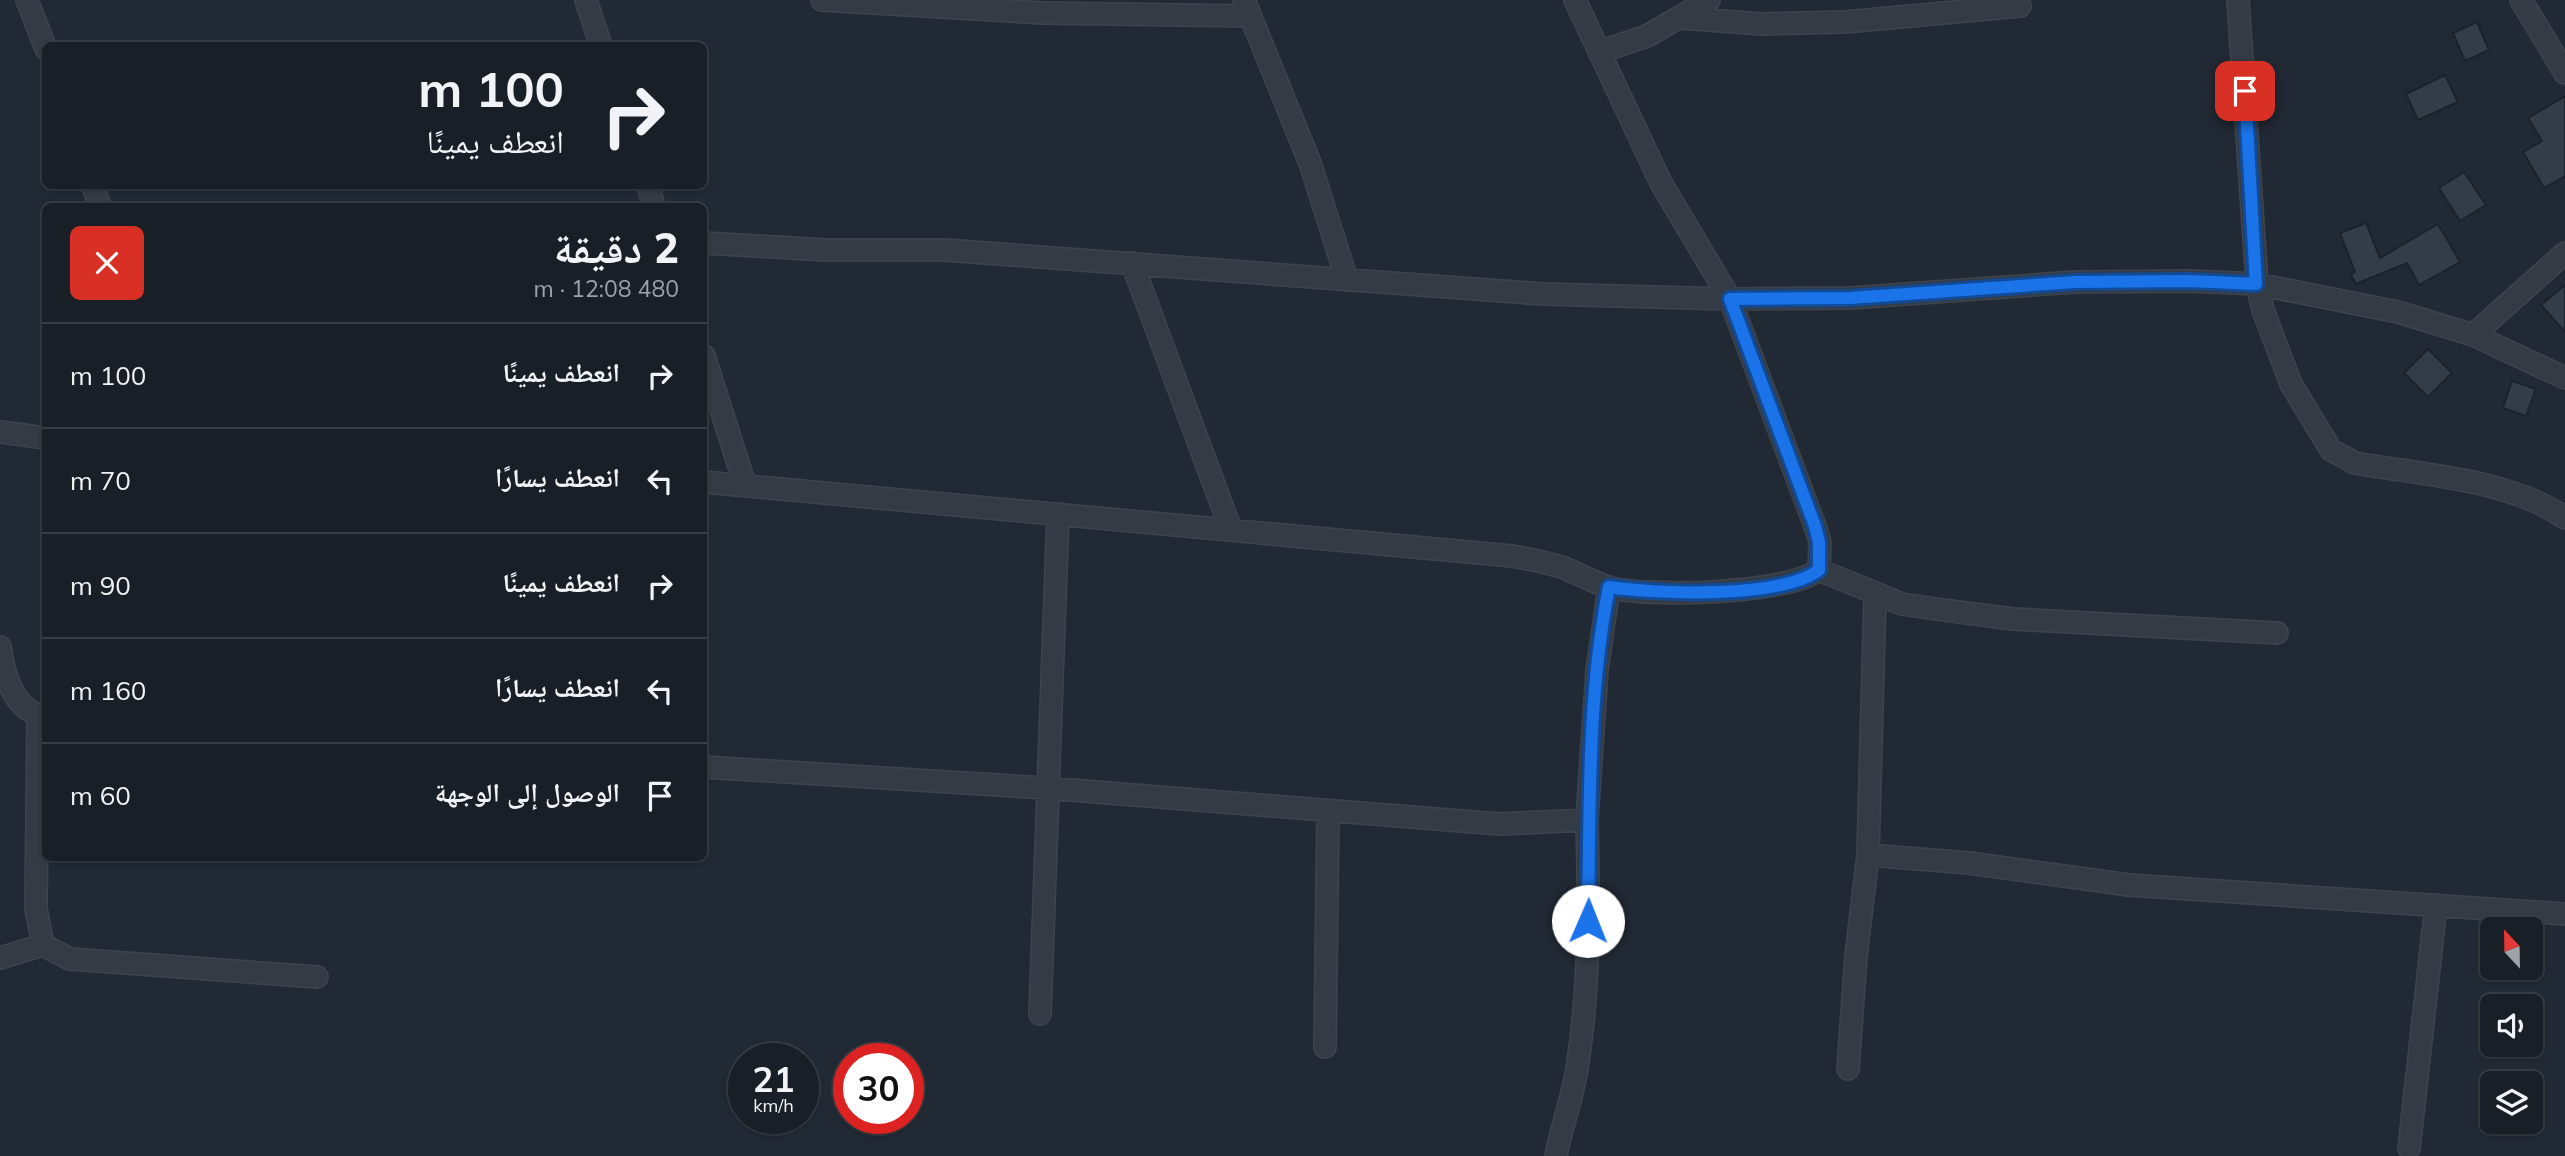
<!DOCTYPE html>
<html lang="ar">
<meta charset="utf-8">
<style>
:root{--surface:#191f27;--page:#22272f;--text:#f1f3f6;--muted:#9fa2a7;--line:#373d44}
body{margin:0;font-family:Mulish,"Noto Naskh Arabic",sans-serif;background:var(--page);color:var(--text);direction:rtl;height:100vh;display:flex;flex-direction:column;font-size:26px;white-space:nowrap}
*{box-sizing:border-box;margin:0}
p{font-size:23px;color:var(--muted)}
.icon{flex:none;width:38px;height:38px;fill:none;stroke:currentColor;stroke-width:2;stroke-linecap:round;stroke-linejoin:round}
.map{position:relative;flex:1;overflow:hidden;direction:ltr}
.details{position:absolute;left:42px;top:203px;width:665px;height:658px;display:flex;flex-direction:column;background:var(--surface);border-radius:10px;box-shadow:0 2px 5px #0004,0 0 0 2px var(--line);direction:rtl}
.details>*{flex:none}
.hud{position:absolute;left:42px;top:42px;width:665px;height:147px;border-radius:10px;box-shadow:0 2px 5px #0004,0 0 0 2px var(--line);direction:rtl;background:#191f27;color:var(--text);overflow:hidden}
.needle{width:46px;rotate:338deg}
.controls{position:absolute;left:2480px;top:917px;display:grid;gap:14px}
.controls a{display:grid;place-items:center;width:63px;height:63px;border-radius:10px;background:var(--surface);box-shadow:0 2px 5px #0004,0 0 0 2px var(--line);font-size:35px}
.speed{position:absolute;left:728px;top:1043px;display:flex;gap:14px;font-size:35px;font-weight:700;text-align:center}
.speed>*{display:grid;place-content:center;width:91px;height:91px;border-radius:50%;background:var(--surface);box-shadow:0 2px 5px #0004,0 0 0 2px var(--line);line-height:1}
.speed small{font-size:18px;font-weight:400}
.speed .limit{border:10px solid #d22;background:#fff;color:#111}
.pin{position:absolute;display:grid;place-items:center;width:60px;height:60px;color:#fff;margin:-30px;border-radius:14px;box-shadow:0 4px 10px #0006}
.me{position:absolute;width:77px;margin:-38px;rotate:1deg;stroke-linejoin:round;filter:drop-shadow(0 0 5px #0008)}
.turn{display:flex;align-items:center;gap:24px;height:147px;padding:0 28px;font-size:32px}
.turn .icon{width:91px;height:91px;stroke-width:2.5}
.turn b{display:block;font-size:49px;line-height:60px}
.round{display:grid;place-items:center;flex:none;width:74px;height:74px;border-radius:10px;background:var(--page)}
.head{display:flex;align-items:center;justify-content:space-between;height:119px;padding:0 28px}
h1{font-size:42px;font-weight:800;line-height:52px}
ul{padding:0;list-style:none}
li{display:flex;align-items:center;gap:21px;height:105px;padding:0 28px;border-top:2px solid var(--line)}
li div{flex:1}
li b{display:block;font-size:26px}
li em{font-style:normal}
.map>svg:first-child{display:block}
.building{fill:#333d4a;stroke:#1b222b;stroke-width:2}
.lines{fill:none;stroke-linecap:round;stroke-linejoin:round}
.minor-casing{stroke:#3d444e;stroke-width:24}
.minor{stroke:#343b44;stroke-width:21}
.route-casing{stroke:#114b97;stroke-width:18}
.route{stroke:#1a73e8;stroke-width:12}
</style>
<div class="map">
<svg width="2565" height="1156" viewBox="0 0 2565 1156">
<rect width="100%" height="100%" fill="#212934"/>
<!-- building -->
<path class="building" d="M 2477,22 L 2489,50 L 2465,61 L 2453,33 Z
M 2445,75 L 2458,102 L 2418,120 L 2406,94 Z
M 2565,96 L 2565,176 L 2544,188 L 2523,152 L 2542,141 L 2528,118 Z
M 2464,172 L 2486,205 L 2460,221 L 2439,188 Z
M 2366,223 L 2380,258 L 2438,224 L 2460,262 L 2419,285 L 2407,263 L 2356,284 L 2351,275 L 2355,272 L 2340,233 Z
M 2565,285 L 2565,332 L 2541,305 Z
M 2428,349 L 2452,373 L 2428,397 L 2404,373 Z
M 2512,381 L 2536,389 L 2526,416 L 2503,408 Z"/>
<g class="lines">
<!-- minor casing -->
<g class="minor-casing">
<path id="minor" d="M 27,0 L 46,49
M 586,0 L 601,46
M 822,0 L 1042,13 L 1250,16
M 1244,0 L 1310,163 L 1347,280
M 1575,0 L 1661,183 L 1730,299 L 1815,526 L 1820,542 L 1819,570
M 2238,0 L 2257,284 L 2263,310 L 2291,384 L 2331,450 L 2355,463 C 2421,475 2510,479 2565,518
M 2521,0 L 2565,73
M 1680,18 L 1762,24 L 1845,22 L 2020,6
M 1599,52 L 1647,36 L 1709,0
M 93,186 L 100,206
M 648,186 L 654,206
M 704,243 L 826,250 L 945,250 L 1543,294 L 1730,299 L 1850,298 L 2075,282 L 2189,281 L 2257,284 L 2398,312 L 2473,335 L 2565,253
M 1132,263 L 1231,530
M 2473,335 L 2565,378
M 704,356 L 745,485
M 0,432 L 46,438
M 704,482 L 1512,556 C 1529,559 1547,562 1564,568 C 1579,574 1593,582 1608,587 C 1648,598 1786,594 1819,570 L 1902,604 L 1936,609 L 2013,619 L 2277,633
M 1875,595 L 1868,855 L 1969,863 L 2129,885 L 2565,914
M 0,647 C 4,673 13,713 46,716
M 38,715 L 36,909 L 43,945 L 70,959 L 317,977
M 704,767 L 1046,788 L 1499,824 L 1587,820 L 1597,670 L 1609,587
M 0,958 L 43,945
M 1040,1014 L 1058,514
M 1325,1047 L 1328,812
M 1848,1069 L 1856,956 L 1868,855
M 2409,1148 L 2436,905
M 1556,1156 C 1562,1124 1574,1094 1578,1062 C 1590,982 1589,900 1587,820"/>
</g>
<!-- minor -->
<use href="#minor" class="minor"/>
</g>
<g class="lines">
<!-- route casing -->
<g class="route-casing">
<path id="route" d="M 1588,921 C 1590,810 1587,697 1609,587 C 1657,594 1780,599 1819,570 L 1819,542 L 1815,526 L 1730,299 L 1850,298 L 2075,282 L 2189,281 L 2256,284 L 2245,91"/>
</g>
<!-- route -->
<use href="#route" class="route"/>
</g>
</svg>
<div class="controls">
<a><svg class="needle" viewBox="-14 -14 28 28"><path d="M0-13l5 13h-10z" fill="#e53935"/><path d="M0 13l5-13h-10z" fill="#9fa2a7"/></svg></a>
<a><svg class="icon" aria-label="sound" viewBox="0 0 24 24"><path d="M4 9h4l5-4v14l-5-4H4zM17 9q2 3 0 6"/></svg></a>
<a><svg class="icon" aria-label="layers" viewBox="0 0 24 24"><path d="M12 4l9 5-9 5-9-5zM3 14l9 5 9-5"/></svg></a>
</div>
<div class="speed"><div>21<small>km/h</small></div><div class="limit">30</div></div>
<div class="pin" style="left:2245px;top:91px;background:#d93025"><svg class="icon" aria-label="arrive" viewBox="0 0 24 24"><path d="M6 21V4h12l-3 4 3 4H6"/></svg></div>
<svg class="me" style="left:1588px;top:921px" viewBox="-20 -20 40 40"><circle r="19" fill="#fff"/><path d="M0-13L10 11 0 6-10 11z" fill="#1a73e8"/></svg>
<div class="hud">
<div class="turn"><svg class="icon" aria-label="right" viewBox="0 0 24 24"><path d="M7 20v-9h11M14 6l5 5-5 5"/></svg><div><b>100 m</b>انعطف يمينًا</div></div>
</div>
<section class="details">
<div class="head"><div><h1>2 دقيقة</h1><p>480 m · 12:08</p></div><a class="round" style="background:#d93025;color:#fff"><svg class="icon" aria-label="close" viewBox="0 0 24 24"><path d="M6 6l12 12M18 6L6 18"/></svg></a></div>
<ul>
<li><svg class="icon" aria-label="right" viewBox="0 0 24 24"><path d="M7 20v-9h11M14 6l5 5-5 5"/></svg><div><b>انعطف يمينًا</b></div><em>100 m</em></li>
<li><svg class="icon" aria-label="left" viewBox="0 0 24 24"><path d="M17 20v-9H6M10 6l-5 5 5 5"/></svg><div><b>انعطف يسارًا</b></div><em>70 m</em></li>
<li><svg class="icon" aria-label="right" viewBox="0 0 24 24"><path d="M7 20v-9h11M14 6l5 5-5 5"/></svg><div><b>انعطف يمينًا</b></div><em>90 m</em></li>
<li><svg class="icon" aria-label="left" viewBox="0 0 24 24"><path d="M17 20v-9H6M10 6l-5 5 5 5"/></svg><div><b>انعطف يسارًا</b></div><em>160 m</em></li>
<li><svg class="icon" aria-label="arrive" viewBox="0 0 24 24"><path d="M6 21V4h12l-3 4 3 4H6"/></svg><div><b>الوصول إلى الوجهة</b></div><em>60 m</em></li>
</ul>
</section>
</div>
